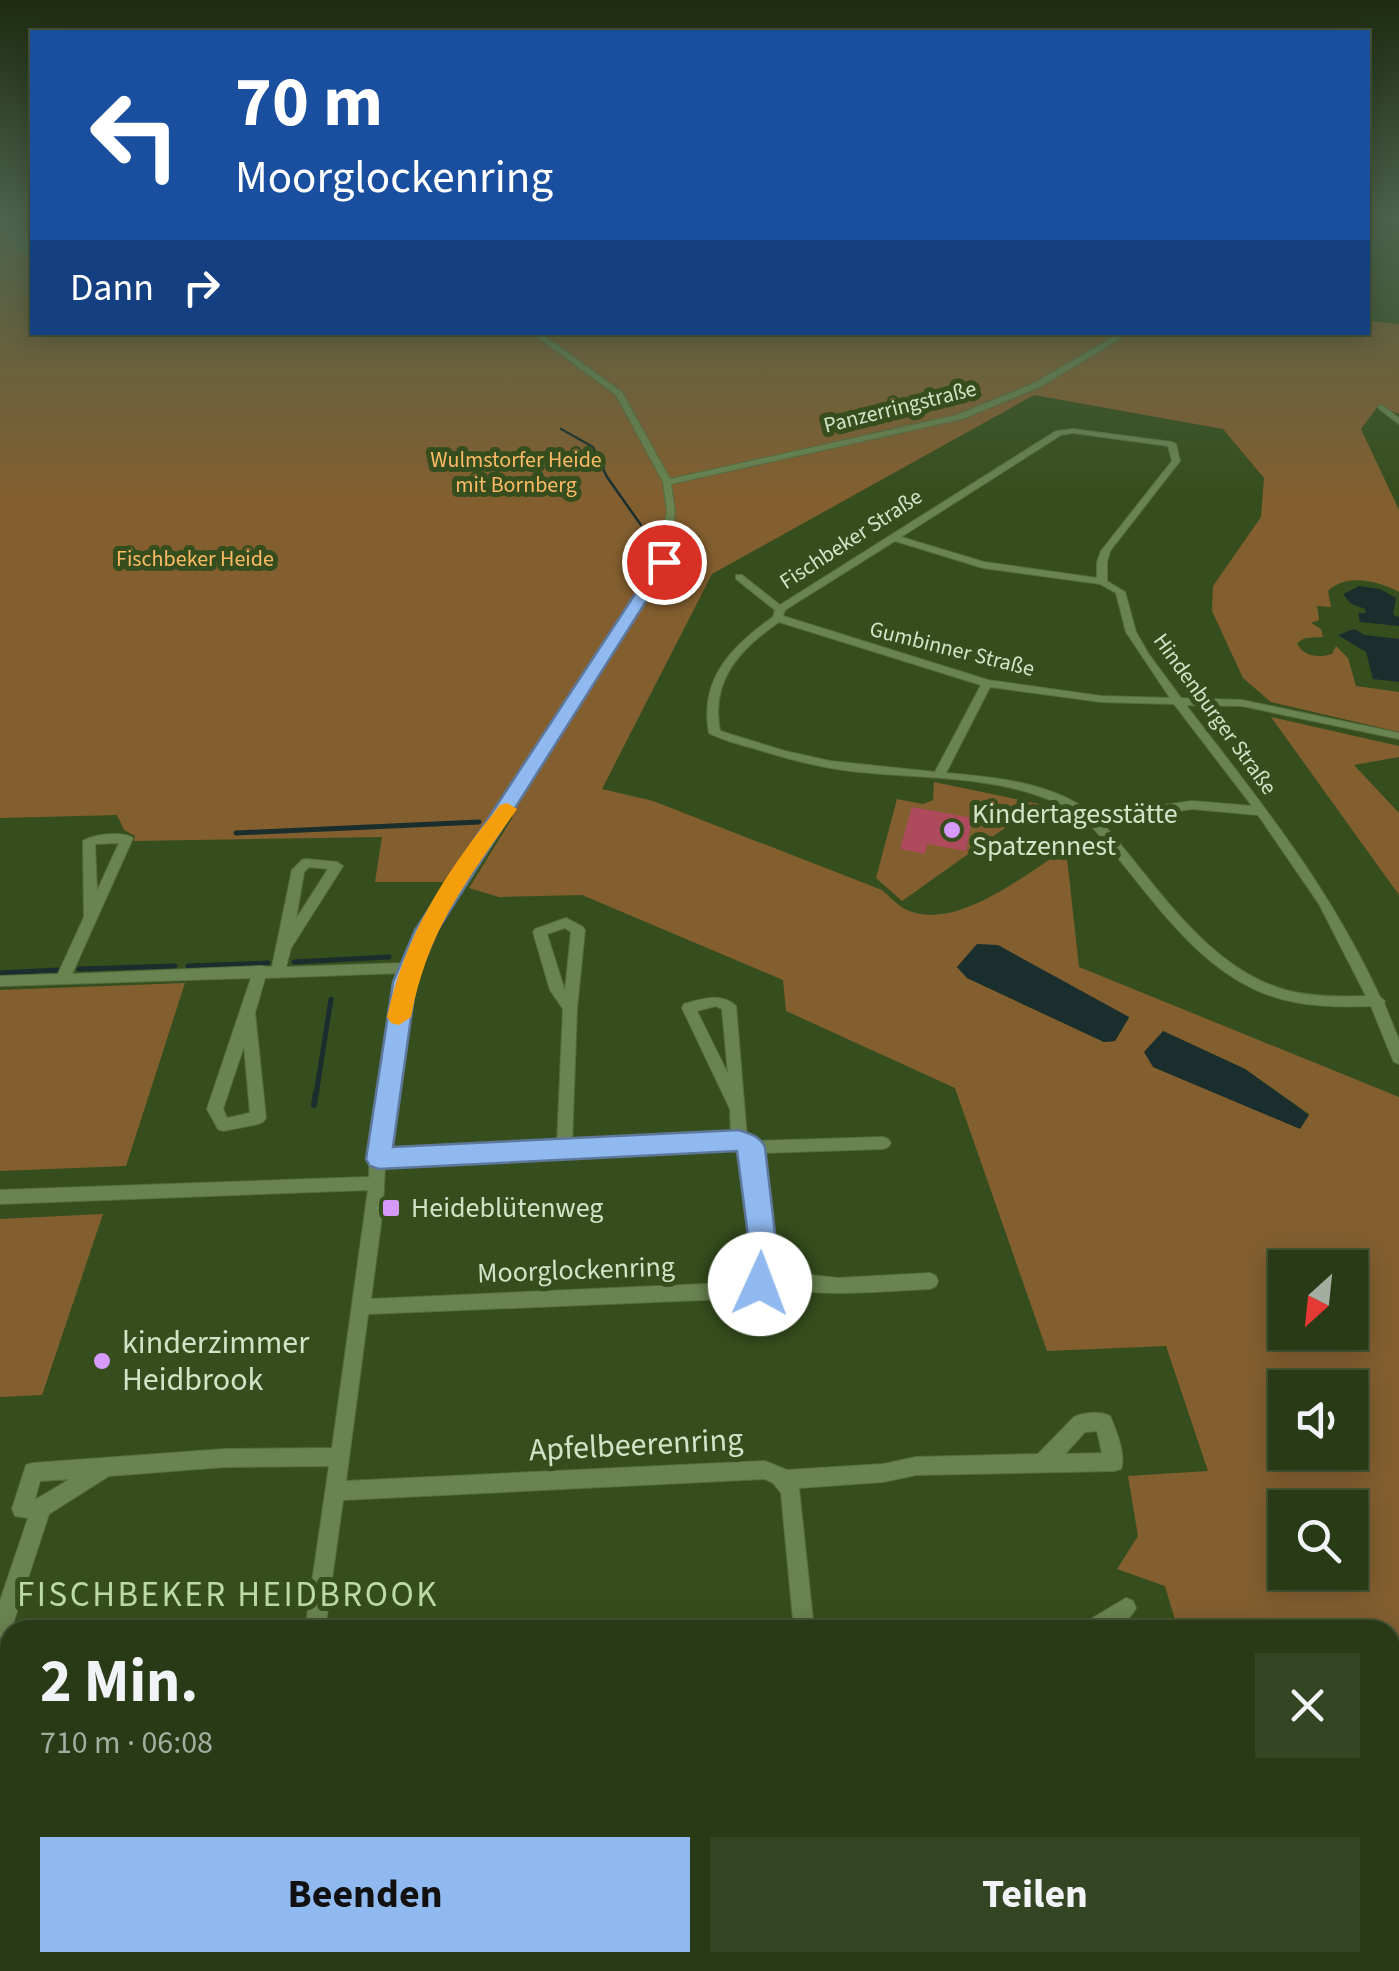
<!DOCTYPE html>
<html lang="de">
<meta charset="utf-8">
<style>
:root{--surface:#283a16;--page:#344523;--text:#f1f3f6;--muted:#a5ada1;--line:#445435;--accent:#90b9f0}
body{margin:0;font-family:"Source Sans 3",sans-serif;background:var(--page);color:var(--text);height:100vh;display:flex;flex-direction:column;font-size:38px;white-space:nowrap}
*{box-sizing:border-box;margin:0}
p{font-size:32px;color:var(--muted)}
.icon{flex:none;width:55px;height:55px;fill:none;stroke:currentColor;stroke-width:2;stroke-linecap:round;stroke-linejoin:round}
.map{position:relative;flex:1;overflow:hidden}
.drawer{position:absolute;left:0px;top:1620px;width:1400px;height:352px;display:flex;flex-direction:column;background:var(--surface);border-radius:30px 30px 0 0;box-shadow:0 5px 25px #0003,0 0 0 2px var(--line)}
.drawer>*{flex:none}
.banner{position:absolute;left:30px;top:30px;width:1340px;height:305px;border-radius:0px;box-shadow:0 5px 25px #0003,0 0 0 2px var(--line);background:#1a4fa0;color:#fff;overflow:hidden}
.needle{width:65px;rotate:207deg}
.fabs{position:absolute;left:1268px;top:1250px;display:grid;gap:20px}
.fabs a{display:grid;place-items:center;width:100px;height:100px;border-radius:0px;background:var(--surface);box-shadow:0 5px 25px #0003,0 0 0 2px var(--line);font-size:50px}
.pin{position:absolute;display:grid;place-items:center;width:85px;height:85px;color:#fff;margin:-42px;border:5px solid #fff;border-radius:50%;box-shadow:0 2px 10px #0007}
.me{position:absolute;width:110px;margin:-55px;rotate:2deg;stroke-linejoin:round;filter:drop-shadow(0 0 8px #0008)}
.turn{display:flex;align-items:center;gap:35px;height:210px;padding:0 40px;font-size:45px}
.turn .icon{width:130px;height:130px;stroke-width:2.5}
.turn b{display:block;font-size:70px;line-height:85px}
.then{display:flex;align-items:center;height:95px;padding:0 40px;background:#0003;gap:20px;font-size:38px}
.round{display:grid;place-items:center;flex:none;width:105px;height:105px;border-radius:0px;background:var(--page)}
.overview{display:flex;align-items:center;justify-content:space-between;height:170px;padding:0 40px}
h1{font-size:60px;font-weight:700;line-height:75px}
.cta{display:flex;gap:20px;margin-top:auto;padding:20px 40px}
.cta a{flex:1;height:115px;border-radius:0px;background:var(--accent);color:#111;font-size:40px;font-weight:700;line-height:115px;text-align:center}
.cta a+a{background:var(--page);color:var(--text)}
.map>svg:first-child{display:block}
.green{fill:#835f30;fill-rule:evenodd}
.water{fill:#1a2e2d}
.lines{fill:none;stroke-linecap:round;stroke-linejoin:round}
.stream-far2{stroke:#1a2e2d;stroke-width:2.5}
.stream-far1{stroke:#1a2e2d;stroke-width:5}
.stream{stroke:#1a2e2d;stroke-width:6}
.runway{fill:#61764c;fill-rule:evenodd}
.building{fill:#ad4b5c}
.street-casing{stroke:#576c40;stroke-width:2}
.street{fill:#698451;fill-rule:evenodd}
.route{fill:#90b9f0;stroke:#5e789c;stroke-width:2.5}
.slow{fill:#f59e0b}
.poi-dot{fill:#d69bfa;stroke:#364e1d;stroke-width:4}
.labels{text-anchor:middle;dominant-baseline:central;stroke-width:10;stroke-linejoin:round;paint-order:stroke}
.far-street-label{font-size:22px;fill:#d3e3c7;stroke:#364e1d}
.far-park-label{font-size:22px;fill:#fcba65;stroke:#364e1d}
.poi-label{font-size:28px;fill:#d3e3c7;stroke:#364e1d;text-anchor:start}
.street-label{font-size:28px;fill:#d3e3c7;stroke:#364e1d}
.near-poi-label{font-size:32px;fill:#d3e3c7;stroke:#364e1d;text-anchor:start}
.near-street-label{font-size:32px;fill:#d3e3c7;stroke:#364e1d}
.near-neighbourhood-label{font-size:35px;letter-spacing:2.5px;fill:#bcdba4;stroke:#364e1d}
</style>
<div class="map">
<svg width="1399" height="1971" viewBox="0 0 1399 1971">
<rect width="100%" height="100%" fill="#364e1d"/>
<!-- green -->
<path class="green" d="M 0,221 L 32,221 L 32,332 L 1368,332 L 1368,321 L 1399,324 L 1399,414 L 1378,406 L 1361,429 L 1399,510 L 1399,592 C 1379,581 1346,573 1328,591 L 1331,607 L 1317,606 L 1319,620 L 1311,623 L 1321,629 L 1323,637 L 1305,638 L 1297,643 C 1303,657 1319,658 1332,654 L 1336,646 L 1348,658 L 1356,686 L 1399,692 L 1399,732 L 1271,702 L 1243,678 L 1212,611 L 1213,586 L 1261,517 L 1264,478 L 1223,429 L 1034,395 L 712,574 L 602,789 L 653,801 L 882,890 C 889,896 898,906 907,910 C 957,932 1025,874 1066,849 L 1079,967 L 1399,1097 L 1399,1971 L 1195,1971 L 1195,1962 L 1390,1962 L 1390,1630 L 1178,1630 L 1165,1586 L 1117,1569 L 1138,1536 L 1128,1476 L 1208,1471 L 1166,1346 L 1047,1351 L 955,1088 L 786,1011 L 783,980 L 582,895 L 499,897 L 469,888 L 513,817 L 494,813 L 443,882 L 375,882 L 382,837 L 134,841 L 135,836 L 124,830 L 117,815 L 0,818 ZM 957,967 L 1129,1017 L 1129,1018 L 1115,1041 L 1104,1042 L 967,978 ZM 1163,1031 L 1245,1069 L 1309,1114 L 1300,1128 L 1153,1067 ZM 1285,1268 L 1350,1268 L 1350,1332 L 1285,1332 ZM 1285,1388 L 1350,1388 L 1350,1452 L 1285,1452 ZM 1285,1508 L 1350,1508 L 1350,1572 L 1285,1572 Z
M 1271,717 L 1399,746 L 1399,757 L 1354,765 L 1399,813 L 1399,895 Z
M 934,782 L 1039,804 L 902,901 L 876,878 L 897,799 L 923,804 L 933,800 Z
M 185,983 L 126,1166 L 0,1171 L 0,990 Z
M 103,1214 L 42,1395 L 0,1397 L 0,1219 Z"/>
<!-- water -->
<path class="water" d="M 1359,586 L 1380,589 L 1396,598 L 1393,615 L 1399,617 L 1399,626 L 1360,622 L 1358,613 L 1366,613 L 1365,609 L 1350,603 L 1343,594 Z
M 1354,629 L 1365,635 L 1399,639 L 1399,682 L 1373,679 L 1366,652 L 1338,635 Z
M 977,944 L 998,945 L 1129,1017 L 1115,1041 L 1104,1042 L 967,978 L 957,967 Z
M 1163,1031 L 1245,1069 L 1309,1115 L 1300,1129 L 1153,1067 L 1144,1052 Z"/>
<g class="lines">
<!-- stream-far2 -->
<path class="stream-far2" d="M 561,429 L 593,447 L 607,477 L 641,525"/>
<!-- stream-far1 -->
<path class="stream-far1" d="M 236,833 L 479,822
M 429,943 L 481,857
M 294,962 L 389,957
M 188,966 L 268,963
M 79,969 L 175,966
M 0,973 L 58,970
M 316,1095 L 331,999"/>
<!-- stream -->
<path class="stream" d="M 314,1105 L 316,1092"/>
<!-- runway -->
<path class="runway" d="M 0,221 L 32,221 L 32,257 L 17,253 L 0,229 Z"/>
</g>
<!-- building -->
<path class="building" d="M 912,807 L 972,818 L 966,851 L 927,844 L 925,854 L 900,849 Z"/>
<g class="lines">
<!-- street casing -->
<g class="street-casing">
<path id="street" d="M 531,332 L 539,332 L 622,392 L 670,479 L 957,415 L 1034,383 L 1122,332 L 1131,332 L 1040,387 L 962,419 L 671,484 L 675,511 L 668,562 L 512,812 L 480,852 L 438,919 L 422,955 L 412,983 L 385,1152 L 557,1144 L 563,1009 L 550,990 L 533,932 L 535,929 L 566,918 L 583,927 L 585,930 L 577,1008 L 572,1143 L 731,1135 L 730,1109 L 682,1008 L 684,1004 C 703,999 720,992 736,1006 L 747,1138 L 753,1141 L 883,1137 L 888,1139 L 891,1143 L 888,1147 L 883,1149 L 760,1153 L 773,1259 L 770,1276 L 811,1275 L 838,1278 L 930,1273 L 936,1276 L 938,1281 L 936,1286 L 930,1289 C 901,1290 872,1293 843,1293 C 811,1294 781,1285 750,1298 L 368,1314 L 346,1481 L 765,1461 L 787,1470 L 883,1464 L 916,1457 L 1038,1454 L 1074,1417 C 1085,1412 1100,1411 1110,1416 C 1116,1430 1126,1454 1121,1469 L 1114,1471 L 916,1475 L 883,1482 L 799,1488 L 814,1630 L 794,1630 L 781,1493 L 773,1483 L 765,1479 L 343,1500 L 325,1630 L 305,1630 L 329,1466 L 225,1467 L 109,1476 L 49,1514 L 10,1633 L 7,1639 L 0,1642 L 0,1601 L 28,1518 L 15,1516 L 12,1509 L 26,1465 L 33,1463 L 225,1449 L 332,1448 L 368,1190 L 0,1204 L 0,1190 L 369,1177 L 370,1144 L 398,983 L 402,973 L 265,978 L 255,1013 L 266,1118 L 263,1122 L 258,1124 L 223,1131 L 218,1129 L 207,1109 L 251,978 L 0,986 L 0,976 L 58,974 L 84,917 L 83,841 C 94,834 122,831 133,838 L 72,974 L 260,966 L 272,967 L 292,870 L 302,860 L 306,859 L 337,862 L 343,866 L 291,948 L 286,967 L 405,963 C 426,907 464,856 502,810 L 658,562 L 667,511 L 663,482 L 616,395 ZM 119,843 L 97,891 L 95,844 ZM 309,867 L 328,869 L 296,919 L 304,872 ZM 565,928 L 571,932 L 565,991 L 547,934 ZM 716,1006 L 722,1009 L 728,1074 L 697,1011 ZM 244,1046 L 250,1113 L 227,1118 L 223,1109 ZM 738,1147 L 745,1151 L 757,1259 L 752,1280 L 748,1282 L 371,1299 L 383,1208 L 385,1165 ZM 1097,1431 L 1102,1453 L 1065,1454 L 1085,1432 ZM 70,1479 L 38,1498 L 35,1499 L 40,1481 Z
M 1382,405 L 1399,418 L 1399,424 L 1379,409 L 1378,407 Z
M 1073,429 L 1172,442 L 1176,444 L 1180,461 L 1110,551 L 1107,562 L 1107,581 L 1125,592 L 1136,632 L 1148,653 L 1181,698 L 1242,700 L 1399,733 L 1399,739 L 1242,706 L 1186,705 C 1259,800 1329,886 1380,997 L 1385,1001 L 1384,1003 L 1399,1040 L 1399,1064 L 1394,1062 L 1392,1058 L 1371,1006 C 1345,1007 1319,1007 1294,1002 C 1202,985 1150,892 1093,828 C 1037,772 924,780 850,771 C 817,767 784,758 753,748 C 738,744 722,740 709,733 C 699,679 732,646 773,617 L 775,610 L 736,579 L 736,575 L 742,575 L 780,605 L 1056,431 ZM 1073,433 L 1168,446 L 1172,461 L 1101,551 L 1097,562 L 1097,578 L 984,562 L 901,537 L 1061,435 ZM 895,541 L 983,568 L 1100,584 L 1116,593 L 1126,632 L 1170,698 L 1101,696 L 988,680 L 783,616 L 785,610 ZM 779,622 L 981,685 L 935,772 L 830,761 L 785,751 L 720,731 C 710,680 740,649 779,622 ZM 990,687 L 1101,702 L 1174,704 L 1252,806 L 1192,801 L 1094,815 C 1055,783 995,777 946,773 ZM 1192,809 L 1258,815 L 1319,904 L 1366,996 C 1341,997 1314,997 1289,991 C 1205,969 1156,882 1101,822 Z
M 1126,1598 L 1133,1601 L 1136,1608 C 1124,1631 1103,1630 1081,1630 L 1084,1623 Z
M 0,1762 L 10,1762 L 10,1801 L 0,1806 Z
M 253,1962 L 277,1962 L 276,1971 L 252,1971 Z
M 876,1962 L 902,1962 L 898,1971 L 873,1971 Z"/>
</g>
<!-- street -->
<use href="#street" class="street"/>
</g>
<!-- sky -->
<linearGradient id="sky" x2="0" y2="1"><stop stop-color="#1e2b10"/><stop offset="0.44" stop-color="#4c634c"/><stop offset="1" stop-color="#4c634c" stop-opacity="0"/></linearGradient>
<rect width="1399" height="497" fill="url(#sky)"/>
<!-- route -->
<path class="route" d="M 664,557 L 671,562 L 437,931 L 416,982 L 393,1147 L 739,1130 C 750,1134 760,1136 765,1147 L 778,1259 L 770,1293 L 760,1297 L 750,1293 L 746,1284 L 751,1259 L 737,1151 L 379,1169 L 370,1166 L 366,1159 L 393,982 L 415,930 L 656,562 Z"/>
<!-- slow -->
<path class="slow" d="M 507,803 L 517,809 C 467,881 428,928 411,1017 L 399,1025 L 391,1023 L 387,1017 C 405,934 447,870 500,805 Z"/>
<!-- markers -->
<g class="poi-dot">
<circle cx="952" cy="830" r="10"/>
<rect x="381" y="1198" width="20" height="20" rx="5"/>
<circle cx="102" cy="1361" r="10"/>
</g>
<g class="labels">
<!-- far-street labels -->
<g class="far-street-label">
<text transform="translate(900 407) rotate(-14)">Panzerringstraße</text>
<text transform="translate(851 539) rotate(-33)">Fischbeker Straße</text>
<text transform="translate(952 649) rotate(14)">Gumbinner Straße</text>
<text transform="translate(1215 714) rotate(54)">Hindenburger Straße</text>
</g>
<!-- far-park labels -->
<g class="far-park-label">
<text x="516" y="460">Wulmstorfer Heide<tspan x="516" dy="25">mit Bornberg</tspan></text>
<text x="195" y="559">Fischbeker Heide</text>
</g>
<!-- poi labels -->
<g class="poi-label">
<text x="972" y="814">Kindertagesstätte<tspan x="972" dy="32">Spatzennest</tspan></text>
<text x="411" y="1208">Heideblütenweg</text>
</g>
<!-- street labels -->
<g class="street-label">
<text transform="translate(576 1270) rotate(-2)">Moorglockenring</text>
</g>
<!-- near-poi labels -->
<g class="near-poi-label">
<text x="122" y="1343">kinderzimmer<tspan x="122" dy="37">Heidbrook</tspan></text>
</g>
<!-- near-street labels -->
<g class="near-street-label">
<text transform="translate(636 1445) rotate(-3)">Apfelbeerenring</text>
</g>
<!-- near-neighbourhood labels -->
<g class="near-neighbourhood-label">
<text x="228" y="1595">FISCHBEKER HEIDBROOK</text>
</g>
</g>
</svg>
<div class="fabs">
<a><svg class="needle" viewBox="-14 -14 28 28"><path d="M0-13l5 13h-10z" fill="#e53935"/><path d="M0 13l5-13h-10z" fill="#a5ada1"/></svg></a>
<a><svg class="icon" aria-label="sound" viewBox="0 0 24 24"><path d="M4 9h4l5-4v14l-5-4H4zM17 9q2 3 0 6"/></svg></a>
<a><svg class="icon" aria-label="search" viewBox="0 0 24 24"><circle cx="10" cy="10" r="6"/><path d="M15 15l6 6"/></svg></a>
</div>
<div class="pin" style="left:664px;top:562px;background:#d93025"><svg class="icon" aria-label="arrive" viewBox="0 0 24 24"><path d="M6 21V4h12l-3 4 3 4H6"/></svg></div>
<svg class="me" style="left:760px;top:1284px" viewBox="-20 -20 40 40"><circle r="19" fill="#fff"/><path d="M0-13L10 11 0 6-10 11z" fill="#90b9f0"/></svg>
<div class="banner">
<div class="turn"><svg class="icon" aria-label="left" viewBox="0 0 24 24"><path d="M17 20v-9H6M10 6l-5 5 5 5"/></svg><div><b>70 m</b>Moorglockenring</div></div>
<div class="then">Dann<svg class="icon" aria-label="right" viewBox="0 0 24 24"><path d="M7 20v-9h11M14 6l5 5-5 5"/></svg></div>
</div>
<section class="drawer">
<div class="overview"><div><h1>2 Min.</h1><p>710 m · 06:08</p></div><a class="round"><svg class="icon" aria-label="close" viewBox="0 0 24 24"><path d="M6 6l12 12M18 6L6 18"/></svg></a></div>
<div class="cta"><a>Beenden</a><a>Teilen</a></div>
</section>
</div>
